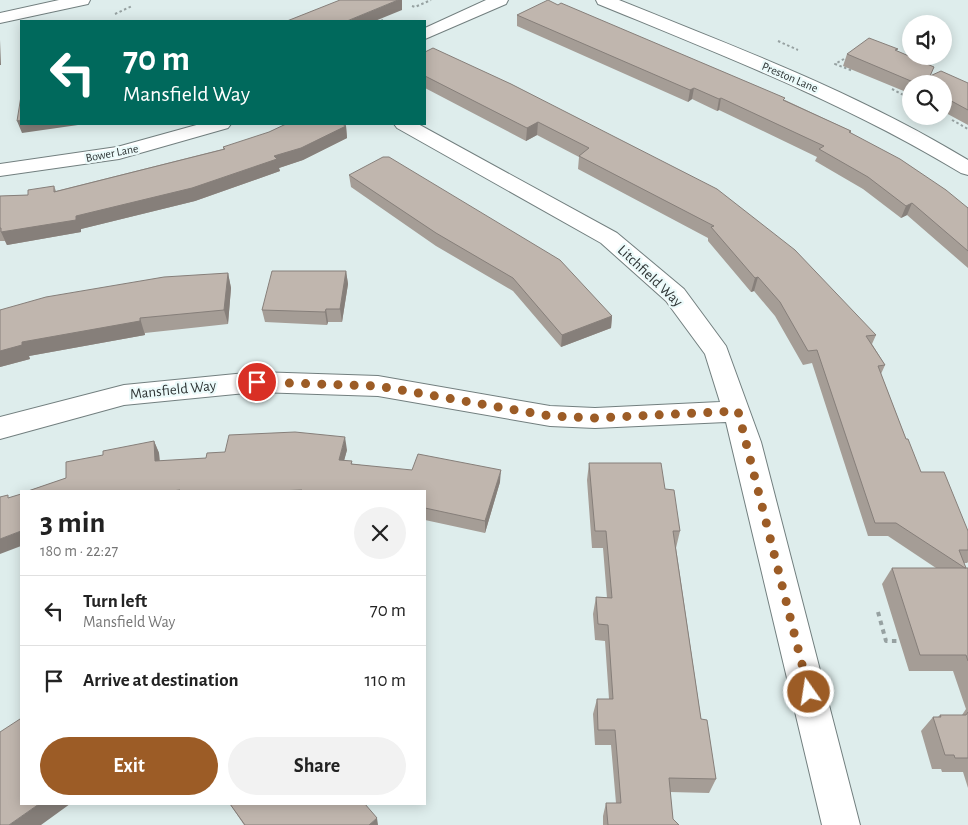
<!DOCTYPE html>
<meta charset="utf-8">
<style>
:root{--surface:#fff;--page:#f2f2f2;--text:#222;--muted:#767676;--line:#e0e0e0;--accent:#9c5c26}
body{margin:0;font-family:"Alegreya Sans",sans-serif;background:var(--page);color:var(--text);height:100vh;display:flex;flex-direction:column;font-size:19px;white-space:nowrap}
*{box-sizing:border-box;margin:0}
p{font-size:16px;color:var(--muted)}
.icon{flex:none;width:28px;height:28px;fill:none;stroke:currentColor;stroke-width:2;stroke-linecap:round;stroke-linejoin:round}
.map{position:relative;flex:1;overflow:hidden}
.details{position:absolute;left:20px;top:490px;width:406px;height:315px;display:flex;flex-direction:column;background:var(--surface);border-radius:0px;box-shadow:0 2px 12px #0003}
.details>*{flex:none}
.banner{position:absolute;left:20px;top:20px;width:406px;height:105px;border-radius:0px;box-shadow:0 2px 12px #0003;background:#00695c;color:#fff;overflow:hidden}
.buttons{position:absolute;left:902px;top:15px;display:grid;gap:10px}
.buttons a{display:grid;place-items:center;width:50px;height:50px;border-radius:50%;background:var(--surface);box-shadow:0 2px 12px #0003;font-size:25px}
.pin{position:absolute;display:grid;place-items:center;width:42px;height:42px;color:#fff;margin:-21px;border:2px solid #fff;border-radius:50%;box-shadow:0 1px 5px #0007}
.me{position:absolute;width:55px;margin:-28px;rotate:347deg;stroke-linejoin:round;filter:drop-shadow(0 0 4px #0008)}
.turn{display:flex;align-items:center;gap:18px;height:105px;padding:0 20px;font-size:22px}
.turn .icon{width:65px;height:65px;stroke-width:2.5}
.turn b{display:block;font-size:35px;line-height:42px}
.round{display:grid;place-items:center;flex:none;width:52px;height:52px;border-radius:26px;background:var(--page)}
.headline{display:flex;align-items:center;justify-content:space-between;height:85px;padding:0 20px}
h1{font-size:30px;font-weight:700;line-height:38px}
.cta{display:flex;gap:10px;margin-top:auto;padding:10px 20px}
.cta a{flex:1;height:58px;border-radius:30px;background:var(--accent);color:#fff;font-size:20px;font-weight:700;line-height:58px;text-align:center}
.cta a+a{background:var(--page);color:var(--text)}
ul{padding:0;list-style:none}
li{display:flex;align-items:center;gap:15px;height:70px;padding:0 20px;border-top:1px solid var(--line)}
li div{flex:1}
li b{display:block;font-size:19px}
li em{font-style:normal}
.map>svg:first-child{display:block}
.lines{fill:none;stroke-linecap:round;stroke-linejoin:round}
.minor-casing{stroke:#727f7f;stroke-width:2}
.path-far1{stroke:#96a1a1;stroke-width:2;stroke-dasharray:2.5 2.5;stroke-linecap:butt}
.path{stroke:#96a1a1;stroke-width:4;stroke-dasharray:4.5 4.5;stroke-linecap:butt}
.minor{fill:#fff;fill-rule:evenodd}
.wall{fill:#a59d96}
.shaded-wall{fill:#867f7a}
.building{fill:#c0b6ae;stroke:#867f7a}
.route{stroke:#9c5c26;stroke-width:9;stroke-dasharray:0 16.2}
.labels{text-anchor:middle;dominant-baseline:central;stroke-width:4.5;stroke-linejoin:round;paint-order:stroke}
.far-street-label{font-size:12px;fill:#2e3434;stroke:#ebfafa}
.street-label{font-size:15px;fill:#2e3434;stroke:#ebfafa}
</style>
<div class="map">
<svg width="968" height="825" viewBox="0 0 968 825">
<rect width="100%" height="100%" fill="#deedec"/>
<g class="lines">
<!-- minor casing -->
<g class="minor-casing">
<path id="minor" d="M 59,0 L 90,0 L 88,4 L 0,23 L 0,13 Z
M 486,0 L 508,0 L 506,4 L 425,39 L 425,28 Z
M 596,0 L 619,0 C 738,48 858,93 968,160 L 968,175 L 961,173 C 846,103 722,55 598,4 Z
M 200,124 L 231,124 L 228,128 L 119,159 L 0,176 L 0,164 L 117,147 Z
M 394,124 L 418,124 L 617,233 L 684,289 L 726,346 L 761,442 L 860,825 L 822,825 L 726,422 L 595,428 L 550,426 L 378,396 L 257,392 L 124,405 L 0,439 L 0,417 L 124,385 L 257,372 L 378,376 L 550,406 L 595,408 L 720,402 L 705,354 L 666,301 L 601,243 L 397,128 Z"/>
</g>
<!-- path-far1 -->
<path class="path-far1" d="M 412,6 L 415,7 L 431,0
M 115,14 L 132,6
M 381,21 L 383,20
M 778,41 L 798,50
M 844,59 L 835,64 L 853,71
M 892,89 L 911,99
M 952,120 L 968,129"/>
<!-- path -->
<path class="path" d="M 878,612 L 886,641 L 900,641"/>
<!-- minor -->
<use href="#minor" class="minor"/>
</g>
<!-- wall -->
<path class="wall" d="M 517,15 L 785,100 L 851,131 L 851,133 L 968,208 L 968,268 L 907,215 L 901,218 L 863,189 L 815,161 L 817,157 L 719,110 L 717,111 L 692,99 L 688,102 L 517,26 Z
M 897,51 L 934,67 L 930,76 L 968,83 L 968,125 L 944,112 L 944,84 L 911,84 L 911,94 L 843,66 L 847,54 Z
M 425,52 L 511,84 L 876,335 L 872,344 L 885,365 L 881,374 L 906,439 L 921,472 L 968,531 L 968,562 L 967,563 L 964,563 L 966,568 L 968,568 L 968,788 L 963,772 L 942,772 L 941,769 L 932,769 L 921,731 L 933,717 L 938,717 L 940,715 L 962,715 L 966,709 L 953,671 L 909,671 L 882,584 L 892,568 L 936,568 L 888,536 L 868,536 L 812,363 L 803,365 L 775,316 L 754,291 L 751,292 L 708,241 L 708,238 L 578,169 L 579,157 L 537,135 L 526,141 L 425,88 Z
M 346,126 L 347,138 L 303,160 L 279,168 L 280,171 L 195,201 L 81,229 L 81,232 L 7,245 L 5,241 L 0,241 L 0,196 L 28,195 L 54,186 L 56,191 L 223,149 L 223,147 Z
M 349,175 L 612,316 L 611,328 L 561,347 L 513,291 L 436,246 L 351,187 Z
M 346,271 L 348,284 L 342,322 L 328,322 L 327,325 L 265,322 L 262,310 Z
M 228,273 L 231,288 L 228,324 L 145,333 L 145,335 L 29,356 L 30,359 L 0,367 L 0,310 Z
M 154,441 L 159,453 L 160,461 L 347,450 L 344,460 L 353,464 L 500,482 L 485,533 L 425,520 L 425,491 L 28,491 L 66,478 L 103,455 Z
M 589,463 L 665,489 L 680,531 L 676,548 L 701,719 L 716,779 L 709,793 L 670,792 L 673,819 L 679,825 L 603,825 L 603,816 L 606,803 L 616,803 L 611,745 L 595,745 L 593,714 L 597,699 L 609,699 L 605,641 L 595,640 L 593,614 L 596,597 L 607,598 L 603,548 L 592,548 L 587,480 Z
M 230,804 L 378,825 L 244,825 Z"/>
<!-- shaded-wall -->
<path class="shaded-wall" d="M 398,0 L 402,0 L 402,10 L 375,21 L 347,21 Z
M 0,40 L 1,65 L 0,65 Z
M 694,88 L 692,99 L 688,102 L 690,90 Z
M 721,98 L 719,110 L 717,111 L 719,99 Z
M 21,120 L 21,124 L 85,124 L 22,133 L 17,121 Z
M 538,122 L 537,135 L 526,141 L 527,128 Z
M 346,126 L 347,138 L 303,160 L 279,168 L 280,171 L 195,201 L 81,229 L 81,232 L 7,245 L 1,232 L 76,216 L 274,156 Z
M 912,203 L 907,215 L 901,218 L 906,206 Z
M 346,271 L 348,284 L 342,322 L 340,309 Z
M 228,273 L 231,288 L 228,324 L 224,310 Z
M 758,277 L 754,291 L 751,292 L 755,278 Z
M 326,309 L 328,322 L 327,325 L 325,312 Z
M 612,316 L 611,328 L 561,347 L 562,335 Z
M 140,318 L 145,335 L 29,356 L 30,359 L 0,367 L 0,351 L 22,342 Z
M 345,437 L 347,450 L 341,472 L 339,460 Z
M 154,441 L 159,453 L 160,473 L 155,461 Z
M 501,470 L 500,482 L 485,533 L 485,521 Z
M 21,531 L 21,546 L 0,554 L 0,539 Z
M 39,804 L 70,804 L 41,825 L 9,825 Z
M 377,818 L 378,825 L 369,825 Z"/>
<!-- building -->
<path class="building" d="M 340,0 L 398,0 L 347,21 L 287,21 Z
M 548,0 L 558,5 L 561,3 L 785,98 L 783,100 L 851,131 L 849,132 L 900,159 L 946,190 L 968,208 L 968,251 L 912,203 L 906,206 L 868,177 L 819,149 L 824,146 L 721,98 L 719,99 L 694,88 L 690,90 L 517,15 Z
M 869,38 L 898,49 L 895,50 L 934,67 L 930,76 L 941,71 L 968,83 L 968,110 L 944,97 L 944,84 L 918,84 L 847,54 Z
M 433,48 L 511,84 L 717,189 L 795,250 L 876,335 L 866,336 L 885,365 L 878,366 L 906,439 L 908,439 L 921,472 L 944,472 L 968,531 L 968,550 L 959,550 L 966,568 L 965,568 L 896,523 L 875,523 L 817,350 L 808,351 L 780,302 L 758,277 L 755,278 L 711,227 L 714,226 L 579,156 L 589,148 L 538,122 L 527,128 L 425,76 L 425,52 Z
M 21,96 L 21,120 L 17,121 Z
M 286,124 L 342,124 L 346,126 L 301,148 L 274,156 L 277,159 L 192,188 L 76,216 L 76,220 L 1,232 L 1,228 L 0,228 L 0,196 L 28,195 L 28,190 L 54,186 L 54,192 L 225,149 L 223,147 L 269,132 Z
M 383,157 L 389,157 L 560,260 L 612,316 L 562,335 L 513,278 L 436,233 L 349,175 Z
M 272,271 L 346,271 L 340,309 L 326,309 L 325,312 L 262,310 Z
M 228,273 L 224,310 L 140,318 L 140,321 L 22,342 L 22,345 L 0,351 L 0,310 L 46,297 L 164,277 Z
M 295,432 L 345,437 L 339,460 L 352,461 L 351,464 L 412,470 L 418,454 L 501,470 L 485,521 L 425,508 L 425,491 L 302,491 L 302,490 L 278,491 L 180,491 L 180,490 L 172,491 L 28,491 L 66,478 L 66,462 L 103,455 L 103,451 L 154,441 L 155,461 L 206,458 L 207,453 L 225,452 L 229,435 Z
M 589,463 L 661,463 L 665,489 L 674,490 L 680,531 L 673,531 L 701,719 L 707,720 L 716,779 L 669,778 L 673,819 L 679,825 L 608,825 L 606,803 L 621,803 L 615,730 L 598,730 L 597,699 L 613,699 L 608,625 L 598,624 L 596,597 L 612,598 L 606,531 L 595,531 Z
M 21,494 L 21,531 L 0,539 L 0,497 L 8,495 L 8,498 Z
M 892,568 L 968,568 L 968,661 L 966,655 L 920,655 Z
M 968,712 L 968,758 L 955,758 L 954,755 L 945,755 L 933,717 L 941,717 L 940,715 L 966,715 Z
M 20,719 L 21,721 L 21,804 L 39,804 L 9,825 L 0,825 L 0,732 Z
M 230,804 L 365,804 L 377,818 L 369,825 L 245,825 Z"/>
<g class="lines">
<!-- route -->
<path class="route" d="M 257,382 L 378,386 L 550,416 L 595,418 L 738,411 L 809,692"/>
</g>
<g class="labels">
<!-- far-street labels -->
<g class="far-street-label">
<text transform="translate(790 77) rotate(23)">Preston Lane</text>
<text transform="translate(112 153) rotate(-11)">Bower Lane</text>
</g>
<!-- street labels -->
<g class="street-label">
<text transform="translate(650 276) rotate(43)">Litchfield Way</text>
<text transform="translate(173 390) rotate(-6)">Mansfield Way</text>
</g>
</g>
</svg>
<div class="buttons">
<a><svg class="icon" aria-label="sound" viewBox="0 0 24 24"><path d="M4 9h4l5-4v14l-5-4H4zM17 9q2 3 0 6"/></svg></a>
<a><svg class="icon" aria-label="search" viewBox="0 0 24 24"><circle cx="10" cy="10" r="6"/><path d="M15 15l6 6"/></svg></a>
</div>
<div class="pin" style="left:257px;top:382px;background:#d93025"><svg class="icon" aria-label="arrive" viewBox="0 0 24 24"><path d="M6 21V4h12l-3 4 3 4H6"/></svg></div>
<svg class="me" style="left:809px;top:692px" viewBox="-20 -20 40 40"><circle r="17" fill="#9c5c26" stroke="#fff" stroke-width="3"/><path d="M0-11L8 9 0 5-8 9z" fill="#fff"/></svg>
<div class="banner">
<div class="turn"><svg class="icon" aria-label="left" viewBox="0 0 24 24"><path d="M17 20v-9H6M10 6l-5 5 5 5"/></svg><div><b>70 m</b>Mansfield Way</div></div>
</div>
<section class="details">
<div class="headline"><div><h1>3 min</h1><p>180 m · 22:27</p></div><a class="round"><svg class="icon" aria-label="close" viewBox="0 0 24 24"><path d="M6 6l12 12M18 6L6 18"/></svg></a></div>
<ul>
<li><svg class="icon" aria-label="left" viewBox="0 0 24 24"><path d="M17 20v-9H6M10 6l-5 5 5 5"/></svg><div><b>Turn left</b><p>Mansfield Way</p></div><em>70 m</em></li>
<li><svg class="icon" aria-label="arrive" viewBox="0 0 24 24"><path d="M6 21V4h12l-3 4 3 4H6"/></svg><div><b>Arrive at destination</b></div><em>110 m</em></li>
</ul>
<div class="cta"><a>Exit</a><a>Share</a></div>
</section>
</div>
